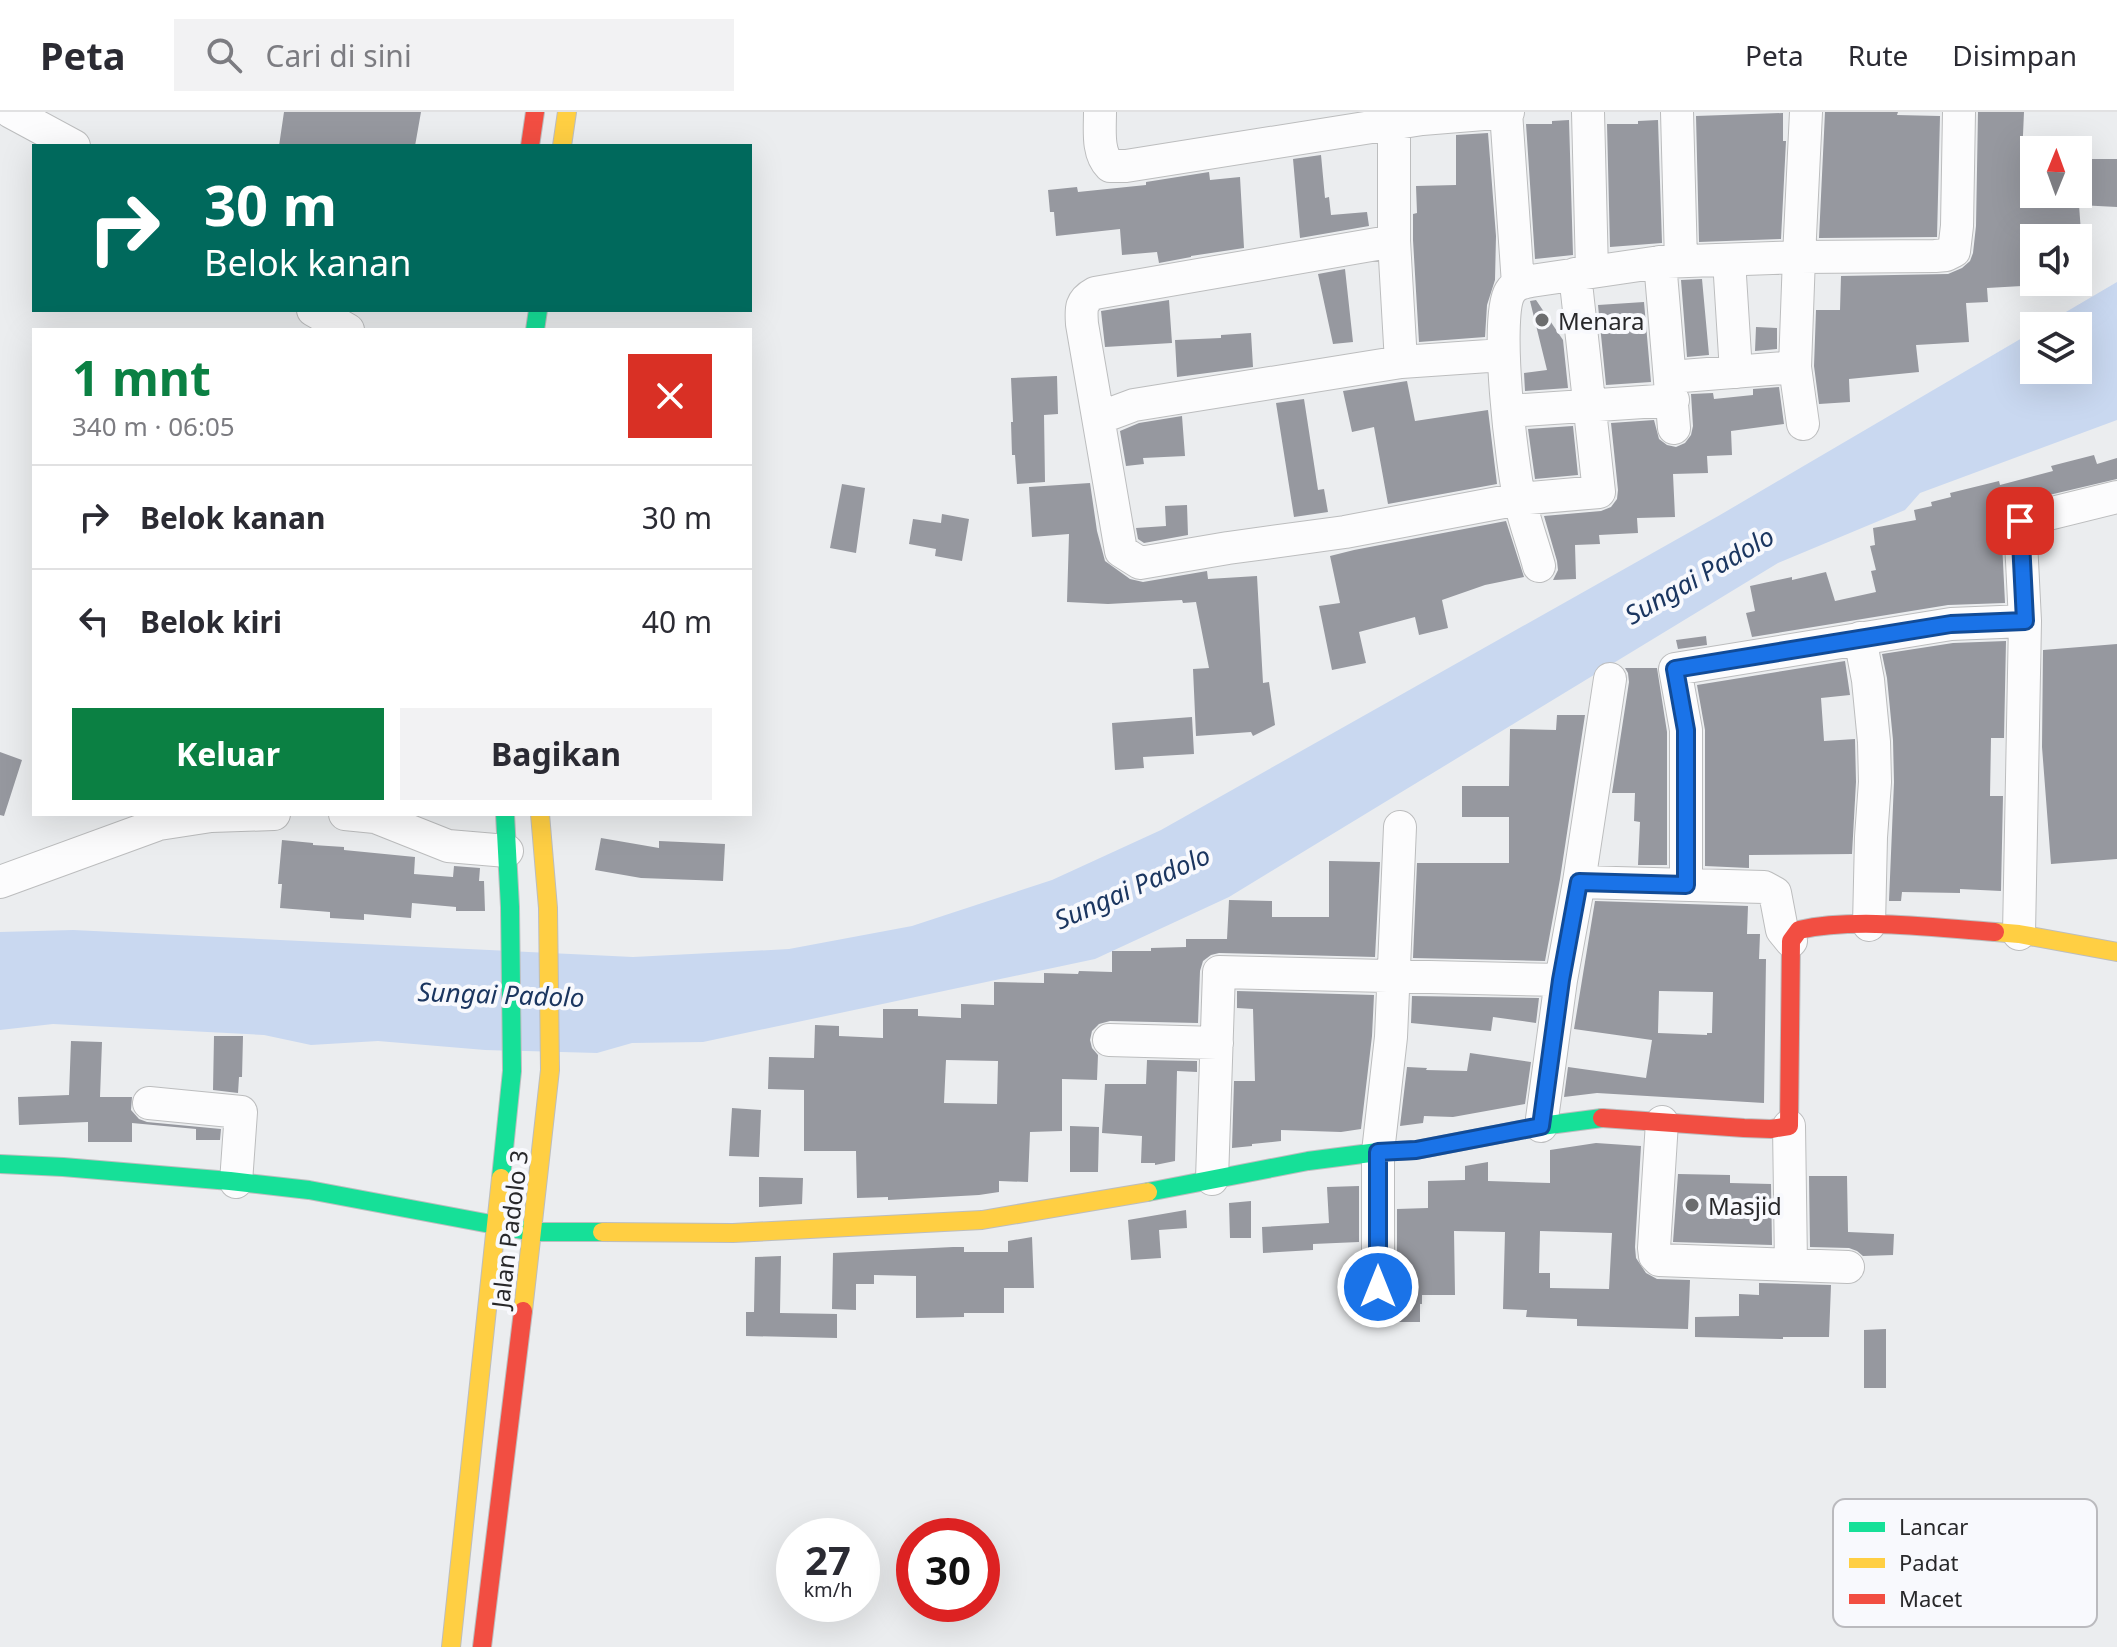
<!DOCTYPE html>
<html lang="id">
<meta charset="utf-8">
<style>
:root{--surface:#fff;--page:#f2f2f3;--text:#2b2b33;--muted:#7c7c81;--line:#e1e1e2;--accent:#0b8043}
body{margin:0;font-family:"Noto Sans",sans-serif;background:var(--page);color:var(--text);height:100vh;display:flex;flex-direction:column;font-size:30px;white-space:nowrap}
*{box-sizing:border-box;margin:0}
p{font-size:26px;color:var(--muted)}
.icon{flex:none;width:44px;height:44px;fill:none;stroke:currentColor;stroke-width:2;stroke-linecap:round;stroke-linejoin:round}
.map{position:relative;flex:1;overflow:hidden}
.side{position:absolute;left:32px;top:216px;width:720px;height:488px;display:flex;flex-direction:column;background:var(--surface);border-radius:0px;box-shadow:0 8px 32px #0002}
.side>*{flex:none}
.guide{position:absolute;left:32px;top:32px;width:720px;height:168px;border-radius:0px;box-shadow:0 8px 32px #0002;background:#00695c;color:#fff;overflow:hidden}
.needle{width:52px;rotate:1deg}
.controls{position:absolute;left:2020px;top:24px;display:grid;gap:16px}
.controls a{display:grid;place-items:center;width:72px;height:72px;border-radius:0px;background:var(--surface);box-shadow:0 8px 32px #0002;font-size:40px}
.speed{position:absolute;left:776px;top:1406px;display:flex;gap:16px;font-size:40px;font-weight:700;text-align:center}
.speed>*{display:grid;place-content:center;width:104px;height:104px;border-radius:50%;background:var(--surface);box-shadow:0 8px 32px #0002;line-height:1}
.speed small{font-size:20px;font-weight:400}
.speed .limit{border:12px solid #d22;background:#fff;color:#111}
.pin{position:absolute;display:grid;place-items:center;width:68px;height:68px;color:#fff;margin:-34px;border-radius:16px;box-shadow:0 4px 12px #0006}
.me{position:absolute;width:88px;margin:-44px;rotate:0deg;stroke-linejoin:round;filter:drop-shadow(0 0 6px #0008)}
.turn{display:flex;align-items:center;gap:28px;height:168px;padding:0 40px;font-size:36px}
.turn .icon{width:104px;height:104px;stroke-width:2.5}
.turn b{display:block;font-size:56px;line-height:68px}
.round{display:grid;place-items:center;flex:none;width:84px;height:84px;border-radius:0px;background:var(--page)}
.head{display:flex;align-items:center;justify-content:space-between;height:136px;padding:0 40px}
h1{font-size:48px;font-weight:700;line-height:60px;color:var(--accent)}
.action{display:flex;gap:16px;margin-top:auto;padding:16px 40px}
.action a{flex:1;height:92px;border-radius:0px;background:var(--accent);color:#fff;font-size:32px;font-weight:700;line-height:92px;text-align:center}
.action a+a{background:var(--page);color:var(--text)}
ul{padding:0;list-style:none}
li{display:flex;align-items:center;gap:24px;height:104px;padding:0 40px;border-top:2px solid var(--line)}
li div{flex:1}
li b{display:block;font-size:30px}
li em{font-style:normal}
header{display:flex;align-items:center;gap:48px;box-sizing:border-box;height:112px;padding:0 40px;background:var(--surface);border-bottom:2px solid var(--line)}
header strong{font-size:38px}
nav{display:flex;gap:44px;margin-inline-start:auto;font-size:28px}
.search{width:560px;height:72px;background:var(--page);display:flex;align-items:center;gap:20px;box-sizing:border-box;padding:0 28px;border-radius:0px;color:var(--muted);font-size:30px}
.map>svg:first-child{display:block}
.water{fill:#c9d8f0}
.building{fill:#96989f;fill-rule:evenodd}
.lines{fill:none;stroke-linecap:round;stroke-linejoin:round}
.street-casing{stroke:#bcbdbe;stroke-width:34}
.fast-casing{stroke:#bcbdbe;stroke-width:20}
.slow-casing{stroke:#bcbdbe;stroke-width:20}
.jam-casing{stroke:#bcbdbe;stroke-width:20}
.street{stroke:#fcfcfd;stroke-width:32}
.fast{stroke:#16e098;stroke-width:18}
.slow{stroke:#ffcf43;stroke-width:18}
.jam{stroke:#f24e42;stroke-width:18}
.route-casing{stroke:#114b97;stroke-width:20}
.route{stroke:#1a73e8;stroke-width:14}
.poi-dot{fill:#6c6d6f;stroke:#f8f9fd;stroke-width:3}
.labels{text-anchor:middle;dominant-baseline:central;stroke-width:8;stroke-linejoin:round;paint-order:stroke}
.poi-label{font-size:24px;fill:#28282a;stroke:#f8f9fd;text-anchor:start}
.street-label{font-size:24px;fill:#28282a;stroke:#f8f9fd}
.water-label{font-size:26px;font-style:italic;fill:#1b3660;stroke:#f8f9fd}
.key{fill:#f8f9fd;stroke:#bababe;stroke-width:2}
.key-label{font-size:22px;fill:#28282a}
</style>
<header>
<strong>Peta</strong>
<div class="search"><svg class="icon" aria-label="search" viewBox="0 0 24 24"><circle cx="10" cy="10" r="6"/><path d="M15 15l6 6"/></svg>Cari di sini</div>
<nav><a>Peta</a><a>Rute</a><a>Disimpan</a></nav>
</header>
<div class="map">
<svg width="2117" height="1535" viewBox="0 0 2117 1535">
<rect width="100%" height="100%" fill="#ebedef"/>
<!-- water -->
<path class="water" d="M 2117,170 L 2117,308 L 1920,381 L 1905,398 L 1778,451 L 1229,785 L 1095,847 L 703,930 L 632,931 L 597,941 L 485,938 L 378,929 L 311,933 L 264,923 L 53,912 L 0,918 L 0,820 L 73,818 L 633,845 L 789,837 L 912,814 L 1052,768 L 1161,718 L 1720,403 L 2034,219 L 2034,258 L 2078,258 L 2078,214 L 2042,214 Z"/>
<!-- building -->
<path class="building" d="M 284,0 L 421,0 L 415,34 L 279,34 Z
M 1825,0 L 1898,0 L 1897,3 L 1940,4 L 1937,125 L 1819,126 Z
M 1978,0 L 2024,0 L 2021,68 L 2034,68 L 2034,82 L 2078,82 L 2078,47 L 2117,47 L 2117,95 L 2079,93 L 2081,120 L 2034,124 L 2034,154 L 2021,154 L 2022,174 L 1987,176 L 1988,190 L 1966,191 L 1969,230 L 1916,233 L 1919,260 L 1849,267 L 1850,290 L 1819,292 L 1814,254 L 1816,198 L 1840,198 L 1841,164 L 1948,162 L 1962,156 L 1970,149 L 1973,141 L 1976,114 Z
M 1783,1 L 1783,29 L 1786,29 L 1781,127 L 1699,130 L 1696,4 Z
M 1569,8 L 1573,143 L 1535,147 L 1526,12 L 1552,12 L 1552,9 Z
M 1658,8 L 1662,131 L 1610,135 L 1607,12 L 1638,12 L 1638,9 Z
M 1488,21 L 1496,124 L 1495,168 L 1487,193 L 1485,225 L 1419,230 L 1413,128 L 1413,102 L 1417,101 L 1416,74 L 1456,73 L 1456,23 Z
M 1321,43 L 1325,86 L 1329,85 L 1331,103 L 1367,100 L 1369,114 L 1300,126 L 1293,47 Z
M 1209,60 L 1210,68 L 1240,65 L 1244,136 L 1191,144 L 1191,145 L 1159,151 L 1157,140 L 1122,143 L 1120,117 L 1056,124 L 1054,100 L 1050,100 L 1048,78 L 1077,75 L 1078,80 L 1146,73 L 1146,70 Z
M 1345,157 L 1353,230 L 1333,232 L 1318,162 Z
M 1702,167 L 1709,243 L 1687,245 L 1681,168 Z
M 1169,188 L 1172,231 L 1105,235 L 1101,199 Z
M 1536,188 L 1563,228 L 1568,276 L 1525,279 L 1524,261 L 1547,258 L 1530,189 Z
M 1644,190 L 1651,270 L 1606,273 L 1598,193 Z
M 1756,215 L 1777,216 L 1777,237 L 1755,239 Z
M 1251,221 L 1253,255 L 1177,265 L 1175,228 L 1221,226 L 1221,223 Z
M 1057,264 L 1058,302 L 1044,303 L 1045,370 L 1017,372 L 1015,343 L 1012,343 L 1011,310 L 1013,310 L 1011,266 Z
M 1407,269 L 1415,309 L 1488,298 L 1497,372 L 1388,392 L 1374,315 L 1352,320 L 1343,279 Z
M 1779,275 L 1784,312 L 1731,319 L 1732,343 L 1707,344 L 1708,361 L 1673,362 L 1675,405 L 1637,406 L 1638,421 L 1599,423 L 1600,432 L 1575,433 L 1576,467 L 1553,468 L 1558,458 L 1557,449 L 1544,404 L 1601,399 L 1611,395 L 1617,387 L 1618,378 L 1611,311 L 1654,308 L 1659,327 L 1667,333 L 1676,335 L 1685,331 L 1691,323 L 1693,314 L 1691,282 L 1713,281 L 1714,287 L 1753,283 L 1753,277 Z
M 1304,287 L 1318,378 L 1324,377 L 1328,400 L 1294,405 L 1276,291 Z
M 1182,304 L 1185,344 L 1143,346 L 1144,352 L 1126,354 L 1120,319 L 1139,311 Z
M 1573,314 L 1578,363 L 1535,367 L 1528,317 Z
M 2094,343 L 2097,352 L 2117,346 L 2117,367 L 2015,391 L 2008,394 L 2003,401 L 2001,410 L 2005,491 L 1948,493 L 1752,525 L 1746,501 L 1755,499 L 1750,474 L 1792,465 L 1792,468 L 1826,460 L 1835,489 L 1876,480 L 1871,459 L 1876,458 L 1870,434 L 1875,433 L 1873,416 L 1916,408 L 1914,398 L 1932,394 L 1931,390 L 1951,385 L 1950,381 L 1999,369 L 2000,373 L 2053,359 L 2051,354 Z
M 1090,371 L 1097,419 L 1105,449 L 1130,467 L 1143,470 L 1207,459 L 1208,467 L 1257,464 L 1263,571 L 1269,570 L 1275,613 L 1253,624 L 1251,620 L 1196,624 L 1193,557 L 1209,556 L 1196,490 L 1183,491 L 1182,488 L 1108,492 L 1067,490 L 1069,422 L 1032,425 L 1029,375 Z
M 842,372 L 865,376 L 856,441 L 830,436 Z
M 1187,393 L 1188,423 L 1144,431 L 1138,427 L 1136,416 L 1166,414 L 1165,394 Z
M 942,402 L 969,407 L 962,449 L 935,444 L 936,437 L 909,432 L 913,407 L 941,411 Z
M 1506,409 L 1524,465 L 1485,473 L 1442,488 L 1448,516 L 1419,523 L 1415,505 L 1359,520 L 1366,551 L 1332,558 L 1319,494 L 1340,491 L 1330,444 L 1354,438 Z
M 1706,524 L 1707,533 L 1678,537 L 1676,528 Z
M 2006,529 L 2004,626 L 1991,626 L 1990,684 L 2003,684 L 2001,779 L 1960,777 L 1960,781 L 1902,780 L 1901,789 L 1889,789 L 1894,670 L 1893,628 L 1887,566 L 1882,542 L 1953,531 Z
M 2117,532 L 2117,747 L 2051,752 L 2042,635 L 2043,538 Z
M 1845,549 L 1850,583 L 1821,586 L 1824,629 L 1855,627 L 1856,670 L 1852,742 L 1749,743 L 1749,756 L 1705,754 L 1705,618 L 1697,573 Z
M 1625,556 L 1657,556 L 1667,620 L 1667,753 L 1638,753 L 1640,710 L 1634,709 L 1635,681 L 1612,681 L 1629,570 L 1628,561 Z
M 1557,603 L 1585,603 L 1560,767 L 1545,849 L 1413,846 L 1417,751 L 1509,751 L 1509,705 L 1462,705 L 1462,674 L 1509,674 L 1510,617 L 1556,618 Z
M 1192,605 L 1194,642 L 1143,645 L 1144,656 L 1115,658 L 1112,611 Z
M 0,640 L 22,648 L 4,704 L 0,703 Z
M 601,726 L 659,736 L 659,729 L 725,732 L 723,769 L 641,766 L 595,758 Z
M 282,728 L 313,731 L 313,733 L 344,735 L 344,738 L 415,745 L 414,762 L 453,765 L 454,754 L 480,756 L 479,769 L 484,769 L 485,799 L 456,799 L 456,795 L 412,791 L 411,806 L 364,802 L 364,808 L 330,806 L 330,800 L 280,796 L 282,772 L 278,772 Z
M 1329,749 L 1380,750 L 1375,845 L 1219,841 L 1211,843 L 1203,849 L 1200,859 L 1198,911 L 1110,909 L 1099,912 L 1092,919 L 1090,928 L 1092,936 L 1098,943 L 1097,968 L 1062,967 L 1062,1019 L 1030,1020 L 1028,1070 L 999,1069 L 999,1080 L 979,1083 L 888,1088 L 888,1085 L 857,1086 L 856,1039 L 804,1039 L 804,978 L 768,977 L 769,945 L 814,946 L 815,913 L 839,914 L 839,924 L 883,926 L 883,897 L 918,897 L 918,904 L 961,906 L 961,892 L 994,893 L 994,870 L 1044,871 L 1044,861 L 1078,862 L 1079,859 L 1112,860 L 1112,839 L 1151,839 L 1151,836 L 1186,835 L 1186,827 L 1227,827 L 1229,788 L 1272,789 L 1272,805 L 1329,805 ZM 946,948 L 998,949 L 997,992 L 944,991 Z
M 1595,789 L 1748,794 L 1747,822 L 1760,822 L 1759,847 L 1766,847 L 1764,991 L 1597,981 L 1564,985 L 1568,955 L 1646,966 L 1652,928 L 1574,917 ZM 1659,879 L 1713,880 L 1712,921 L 1707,921 L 1707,923 L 1658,921 Z
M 1237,879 L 1374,883 L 1372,924 L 1361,1017 L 1341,1020 L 1281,1018 L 1281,1029 L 1252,1032 L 1252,1034 L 1232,1036 L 1234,969 L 1255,969 L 1253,897 L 1237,896 Z
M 1412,884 L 1539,886 L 1536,911 L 1493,905 L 1491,919 L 1411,911 Z
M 214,924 L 243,924 L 242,965 L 239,965 L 238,981 L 213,978 Z
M 71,929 L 102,930 L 100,985 L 132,985 L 131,998 L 139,1007 L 147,1010 L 221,1017 L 220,1028 L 196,1028 L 196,1017 L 132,1011 L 132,1030 L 88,1030 L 88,1010 L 19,1013 L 18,985 L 69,983 Z
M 1470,941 L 1531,950 L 1525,992 L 1453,1005 L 1424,1004 L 1423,1011 L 1400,1014 L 1407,955 L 1427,956 L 1426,958 L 1467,959 Z
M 1147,948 L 1197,949 L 1197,960 L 1177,959 L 1175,1049 L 1155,1053 L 1155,1051 L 1141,1051 L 1142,1024 L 1102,1021 L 1105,972 L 1146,972 Z
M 732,996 L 761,998 L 759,1045 L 729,1044 Z
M 1070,1014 L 1099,1015 L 1098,1060 L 1070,1060 Z
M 1596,1031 L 1641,1034 L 1635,1135 L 1636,1146 L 1646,1161 L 1657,1167 L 1690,1168 L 1688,1217 L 1577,1214 L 1577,1207 L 1526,1205 L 1527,1198 L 1503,1197 L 1505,1120 L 1454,1119 L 1455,1183 L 1422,1183 L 1422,1192 L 1420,1192 L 1420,1210 L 1397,1210 L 1397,1097 L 1428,1096 L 1428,1069 L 1465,1068 L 1465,1054 L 1488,1050 L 1488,1069 L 1550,1071 L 1550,1038 ZM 1540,1119 L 1612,1121 L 1609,1177 L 1550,1176 L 1550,1161 L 1539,1161 Z
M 1678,1062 L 1730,1063 L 1730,1071 L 1771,1072 L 1772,1133 L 1673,1130 Z
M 1809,1064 L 1847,1064 L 1848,1120 L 1894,1122 L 1893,1143 L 1863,1144 L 1857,1139 L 1849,1136 L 1810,1135 Z
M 759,1065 L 803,1066 L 802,1092 L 759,1095 Z
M 1359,1074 L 1359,1130 L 1313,1132 L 1313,1138 L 1263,1141 L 1262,1115 L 1329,1111 L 1327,1075 Z
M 1251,1089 L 1251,1126 L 1230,1126 L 1229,1091 Z
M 1186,1098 L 1187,1116 L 1159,1118 L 1161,1146 L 1131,1148 L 1128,1108 Z
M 1032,1125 L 1034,1176 L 1004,1176 L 1004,1201 L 964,1201 L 964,1205 L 916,1206 L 916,1164 L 874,1163 L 874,1172 L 856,1172 L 856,1198 L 832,1197 L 833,1141 L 953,1135 L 964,1135 L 964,1140 L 1008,1140 L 1008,1129 Z
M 781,1144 L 780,1201 L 837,1202 L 837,1226 L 746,1224 L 746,1200 L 754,1200 L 755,1145 Z
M 1759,1171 L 1831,1173 L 1829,1225 L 1783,1225 L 1783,1227 L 1695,1225 L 1695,1205 L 1739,1204 L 1739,1182 L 1759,1183 Z
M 1886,1217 L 1886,1276 L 1864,1276 L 1864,1218 Z"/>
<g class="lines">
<!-- street casing -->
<g class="street-casing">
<path id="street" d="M 11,0 L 74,34
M 1100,0 C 1100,18 1097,41 1110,54 L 1126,54 L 1422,7 L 1508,0
M 1506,0 L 1518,172
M 1588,0 L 1592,159
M 1677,0 L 1681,149
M 1394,11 L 1394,129 L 1401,250
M 1394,129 L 1095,181 C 1080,189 1081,197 1082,212 L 1121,439 L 1140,451 L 1228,436 L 1345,420 L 1519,387 L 1599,380 L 1575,162
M 1729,148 L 1736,260
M 1660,150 L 1674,316
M 313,198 L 348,218
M 1670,265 L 1795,255
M 1508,299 L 1673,288
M 1099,306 L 1134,293 L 1401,250 L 1503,243
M 1803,312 L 1795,255 L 1799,145 L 1935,144 L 1946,143 L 1954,139 L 1957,114 L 1959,0
M 1539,454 C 1533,432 1525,411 1520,389 C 1512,355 1494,205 1510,180 C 1515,172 1522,171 1531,169 L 1660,150 L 1799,145 L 1806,0
M 1860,526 L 1868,568 L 1874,630 L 1875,670 L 1871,725 L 1869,813
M 345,702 L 375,705 L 448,734 L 507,739
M 0,770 L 159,712 L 211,704 L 274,702
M 1579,770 L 1610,567
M 1686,773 L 1686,618 L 1675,557 L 1951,512 L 2025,509
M 2019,822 L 2025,509 L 2020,409 L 2117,385
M 1109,928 L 1217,931
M 149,991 L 241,1000 L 236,1070
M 1662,1010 L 1654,1136 L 1655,1144 L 1659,1148 L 1848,1155
M 1541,1014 L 1561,868 L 1579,770 L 1764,775 L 1775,781 L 1782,818 L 1791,829
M 1789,1014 L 1791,1153
M 1212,1067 L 1219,860 L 1561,868
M 1378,1175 L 1378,1040 L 1391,925 L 1400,715"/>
</g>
<!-- fast casing -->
<g class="fast-casing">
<path id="fast" d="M 535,218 L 538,198
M 0,1052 L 63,1055 L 230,1069 L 309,1078 L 533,1120 L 602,1120
M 501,1066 L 512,959 L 510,795 L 505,702
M 1148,1080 L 1308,1049 L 1378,1040 L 1416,1038 L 1541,1014 L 1602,1006"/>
</g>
<!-- slow casing -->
<g class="slow-casing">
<path id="slow" d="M 562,34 L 567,0
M 1995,820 L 2019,822 L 2117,840
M 602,1120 L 733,1121 L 982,1108 L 1148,1080
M 523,1199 L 550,958 L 548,796 L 540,702
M 451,1535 L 501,1066"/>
</g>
<!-- jam casing -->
<g class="jam-casing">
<path id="jam" d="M 530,34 L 535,0
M 1602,1006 L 1744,1016 L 1771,1017 L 1789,1014 L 1791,829 L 1799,818 C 1857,805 1935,816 1995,820
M 482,1535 L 523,1199"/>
</g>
<!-- street -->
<use href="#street" class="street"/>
<!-- fast -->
<use href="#fast" class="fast"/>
<!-- slow -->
<use href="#slow" class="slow"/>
<!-- jam -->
<use href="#jam" class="jam"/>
</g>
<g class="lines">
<!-- route casing -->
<g class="route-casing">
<path id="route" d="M 1378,1175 L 1378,1040 L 1416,1038 L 1541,1014 L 1561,868 L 1579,770 L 1686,773 L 1686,618 L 1675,557 L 1951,512 L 2025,509 L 2020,409"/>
</g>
<!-- route -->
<use href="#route" class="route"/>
</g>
<!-- markers -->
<g class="poi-dot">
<circle cx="1542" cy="208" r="8"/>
<circle cx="1692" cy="1093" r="8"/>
</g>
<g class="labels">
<!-- poi labels -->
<g class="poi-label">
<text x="1558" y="208">Menara</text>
<text x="1708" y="1093">Masjid</text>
</g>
<!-- street labels -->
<g class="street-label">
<text transform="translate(509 1117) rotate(-83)">Jalan Padolo 3</text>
</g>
<!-- water labels -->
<g class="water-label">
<text transform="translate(1699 463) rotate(-30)">Sungai Padolo</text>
<text transform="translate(1132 775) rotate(-24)">Sungai Padolo</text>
<text transform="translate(501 882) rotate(2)">Sungai Padolo</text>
</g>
</g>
<!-- legend -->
<rect x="1833" y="1387" width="264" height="128" rx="12" class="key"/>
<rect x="1849" y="1410" width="36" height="10" fill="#16e098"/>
<rect x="1849" y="1446" width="36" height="10" fill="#ffcf43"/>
<rect x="1849" y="1482" width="36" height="10" fill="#f24e42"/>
<g class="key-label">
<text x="1899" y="1423">Lancar</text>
<text x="1899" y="1459">Padat</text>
<text x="1899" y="1495">Macet</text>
</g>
</svg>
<div class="controls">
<a><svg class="needle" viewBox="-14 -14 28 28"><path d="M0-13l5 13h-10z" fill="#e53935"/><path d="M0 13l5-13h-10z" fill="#7c7c81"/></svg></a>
<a><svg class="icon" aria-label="sound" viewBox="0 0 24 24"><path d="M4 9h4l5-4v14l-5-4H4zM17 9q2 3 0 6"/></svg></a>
<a><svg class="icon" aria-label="layers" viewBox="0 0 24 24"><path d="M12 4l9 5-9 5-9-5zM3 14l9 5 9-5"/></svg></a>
</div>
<div class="speed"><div>27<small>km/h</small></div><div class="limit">30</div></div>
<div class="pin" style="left:2020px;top:409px;background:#d93025"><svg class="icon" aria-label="arrive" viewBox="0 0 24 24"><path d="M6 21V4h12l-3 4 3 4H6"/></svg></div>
<svg class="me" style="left:1378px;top:1175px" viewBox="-20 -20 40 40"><circle r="17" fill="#1a73e8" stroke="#fff" stroke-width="3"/><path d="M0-11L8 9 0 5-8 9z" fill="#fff"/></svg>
<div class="guide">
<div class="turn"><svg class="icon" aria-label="right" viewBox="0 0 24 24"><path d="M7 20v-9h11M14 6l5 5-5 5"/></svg><div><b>30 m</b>Belok kanan</div></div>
</div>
<section class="side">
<div class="head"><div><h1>1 mnt</h1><p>340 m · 06:05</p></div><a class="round" style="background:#d93025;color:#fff"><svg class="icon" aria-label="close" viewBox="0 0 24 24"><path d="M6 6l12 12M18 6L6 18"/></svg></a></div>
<ul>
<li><svg class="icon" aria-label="right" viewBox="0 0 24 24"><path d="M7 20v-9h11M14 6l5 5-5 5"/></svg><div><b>Belok kanan</b></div><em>30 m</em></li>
<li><svg class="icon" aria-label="left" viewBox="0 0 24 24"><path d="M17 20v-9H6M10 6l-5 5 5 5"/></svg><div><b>Belok kiri</b></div><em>40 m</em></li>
</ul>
<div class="action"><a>Keluar</a><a>Bagikan</a></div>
</section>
</div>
